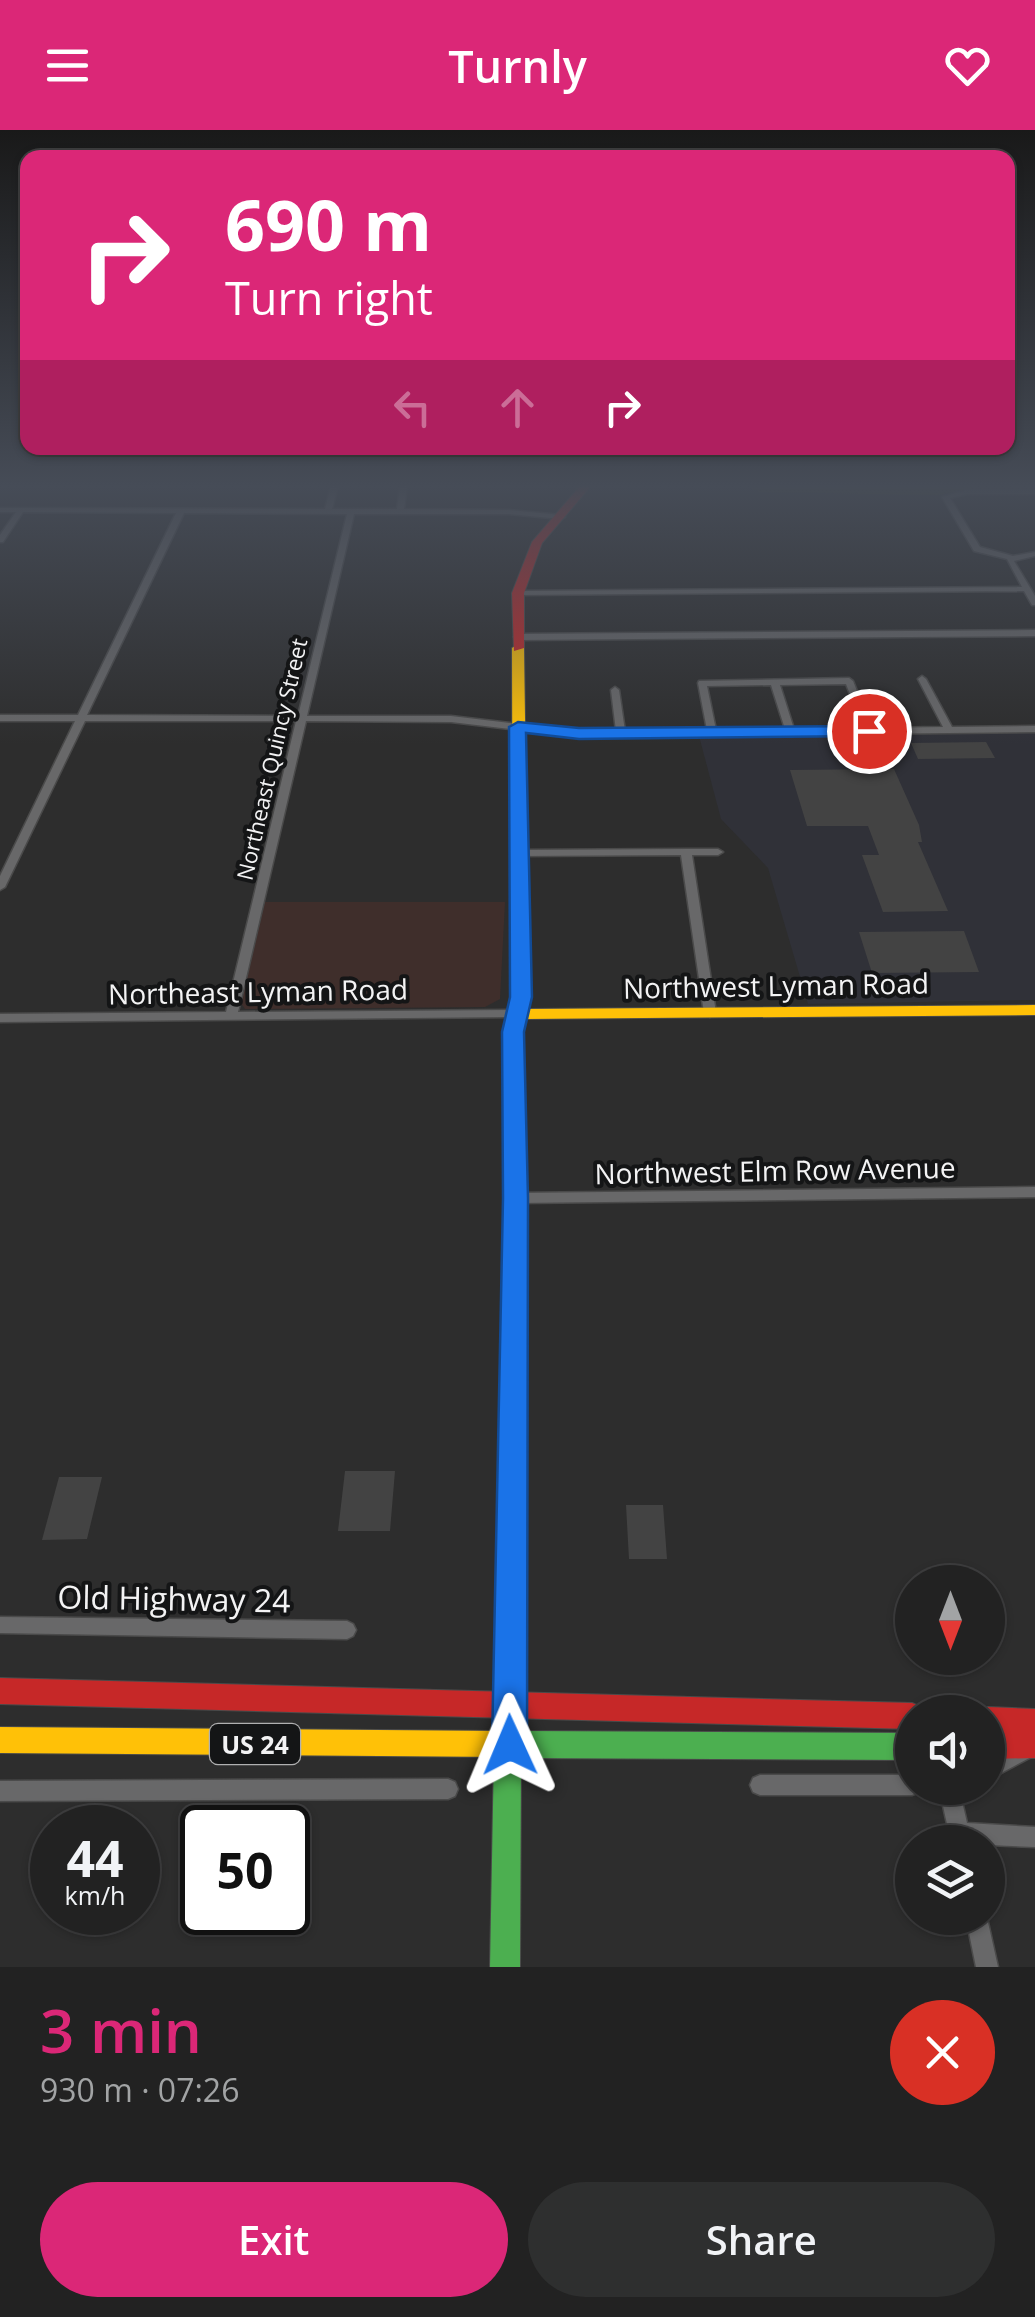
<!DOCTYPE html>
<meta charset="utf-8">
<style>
:root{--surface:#222;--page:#2e2f2f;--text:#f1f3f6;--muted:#a2a4a5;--line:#3f3f40;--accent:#db2777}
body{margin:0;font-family:"Open Sans",sans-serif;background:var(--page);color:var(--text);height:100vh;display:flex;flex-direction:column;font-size:38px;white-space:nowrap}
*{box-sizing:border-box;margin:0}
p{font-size:32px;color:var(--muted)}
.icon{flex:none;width:55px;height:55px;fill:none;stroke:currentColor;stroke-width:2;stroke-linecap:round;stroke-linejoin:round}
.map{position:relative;height:1837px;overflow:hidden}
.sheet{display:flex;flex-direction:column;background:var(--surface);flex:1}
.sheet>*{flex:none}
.top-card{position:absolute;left:20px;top:20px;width:995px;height:305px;border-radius:20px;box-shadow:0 2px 8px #0004,0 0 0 2px var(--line);background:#db2777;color:#fff;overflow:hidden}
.needle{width:65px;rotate:180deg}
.controls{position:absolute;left:895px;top:1435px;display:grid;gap:20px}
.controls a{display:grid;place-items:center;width:110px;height:110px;border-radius:50%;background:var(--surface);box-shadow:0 2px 8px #0004,0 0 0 2px var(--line);font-size:50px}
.speed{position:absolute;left:30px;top:1675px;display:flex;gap:20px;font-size:50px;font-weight:700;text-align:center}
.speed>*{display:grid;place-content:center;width:130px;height:130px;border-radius:50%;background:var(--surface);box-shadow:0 2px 8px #0004,0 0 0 2px var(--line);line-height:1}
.speed small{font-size:25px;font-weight:400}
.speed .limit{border:5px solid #111;border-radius:15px;background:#fff;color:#111}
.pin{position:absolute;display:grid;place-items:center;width:85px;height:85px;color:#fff;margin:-42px;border:5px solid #fff;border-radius:50%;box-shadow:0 2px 10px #0007}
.me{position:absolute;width:110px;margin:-55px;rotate:359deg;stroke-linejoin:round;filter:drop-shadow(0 0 8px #0008)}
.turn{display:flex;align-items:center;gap:35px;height:210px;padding:0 40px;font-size:45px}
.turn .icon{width:130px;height:130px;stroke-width:2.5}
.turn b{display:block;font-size:70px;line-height:85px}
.lanes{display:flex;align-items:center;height:95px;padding:0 40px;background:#0003;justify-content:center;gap:50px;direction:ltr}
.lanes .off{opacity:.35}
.round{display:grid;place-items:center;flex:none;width:105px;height:105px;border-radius:52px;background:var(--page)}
.head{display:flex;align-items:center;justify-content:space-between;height:170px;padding:0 40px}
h1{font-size:60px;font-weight:600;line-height:75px;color:var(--accent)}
.primary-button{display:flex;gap:20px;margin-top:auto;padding:20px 40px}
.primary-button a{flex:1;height:115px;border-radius:60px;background:var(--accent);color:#fff;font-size:40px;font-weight:600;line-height:115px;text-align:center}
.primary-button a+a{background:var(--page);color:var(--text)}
header{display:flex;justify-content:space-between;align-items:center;height:130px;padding:0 40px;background:var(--accent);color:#fff;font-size:45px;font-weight:600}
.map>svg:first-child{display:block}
.built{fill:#303138}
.education{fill:#3f2e2b}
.green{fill:#404816}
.building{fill:#434343}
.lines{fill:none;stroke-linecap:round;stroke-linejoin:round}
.street-casing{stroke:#4a4a4a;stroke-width:3}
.fast-casing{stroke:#4a4a4a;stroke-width:2}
.slow-casing{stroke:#4a4a4a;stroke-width:2}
.jam-casing{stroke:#4a4a4a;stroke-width:2}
.street{fill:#686869;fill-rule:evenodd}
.fast{fill:#4caf50;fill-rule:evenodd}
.slow{fill:#ffc107;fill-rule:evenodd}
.jam{fill:#c62828;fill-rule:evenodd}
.route{fill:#1a73e8;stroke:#114b97;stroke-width:2.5}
.labels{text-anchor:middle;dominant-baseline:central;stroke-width:8;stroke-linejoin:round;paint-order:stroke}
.far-street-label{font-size:22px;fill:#f3f3f4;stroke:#141516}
.shield{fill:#141516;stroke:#b0b0b1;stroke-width:2.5}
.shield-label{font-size:25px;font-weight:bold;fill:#f3f3f4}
.street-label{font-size:28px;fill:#f3f3f4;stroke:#141516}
.near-street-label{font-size:32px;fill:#f3f3f4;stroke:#141516}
</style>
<header><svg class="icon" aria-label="menu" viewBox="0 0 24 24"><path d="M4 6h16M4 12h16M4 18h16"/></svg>Turnly<svg class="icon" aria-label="heart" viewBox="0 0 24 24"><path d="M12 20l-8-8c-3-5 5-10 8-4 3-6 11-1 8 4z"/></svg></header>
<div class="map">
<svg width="1035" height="1837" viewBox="0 0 1035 1837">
<rect width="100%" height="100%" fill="#2d2d2d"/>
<!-- built -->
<path class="built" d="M 1035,602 L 1035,870 L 808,874 L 768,738 L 721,689 L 699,606 Z"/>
<!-- education -->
<path class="education" d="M 265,772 L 505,772 L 500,869 L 485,877 L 245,879 L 241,873 Z"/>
<!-- green -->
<path class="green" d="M 747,356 L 983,356 L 937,365 L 759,362 Z"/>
<!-- building -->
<path class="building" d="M 986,612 L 995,628 L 918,629 L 911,613 Z
M 894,639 L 919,695 L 922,712 L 918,712 L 948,781 L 883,782 L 862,725 L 879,725 L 868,696 L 807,696 L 790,640 Z
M 964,801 L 979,842 L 872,843 L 859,802 Z
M 345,1341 L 395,1341 L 390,1401 L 338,1401 Z
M 59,1347 L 102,1347 L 87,1409 L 42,1410 Z
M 626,1375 L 663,1375 L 667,1429 L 629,1429 Z"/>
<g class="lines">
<!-- street casing -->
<g class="street-casing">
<path id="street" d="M 331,356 L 338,356 L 332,379 L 397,379 L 400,356 L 407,356 L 404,379 L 509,380 L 561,385 L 565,387 L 561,389 L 509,384 L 354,384 L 307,586 L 451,586 L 579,601 L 616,601 L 611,560 L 615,557 L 619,560 L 625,601 L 707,600 L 698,553 L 699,551 L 849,548 L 853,551 L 872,598 L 943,597 L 918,549 L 922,546 L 926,549 L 952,597 L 1035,596 L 1035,602 L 579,607 L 451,592 L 306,591 L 238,882 L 517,880 L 521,881 L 523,884 L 521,887 L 0,892 L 0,884 L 226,882 L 296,591 L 85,591 L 5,757 L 0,760 L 0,746 L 75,591 L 0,591 L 0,585 L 78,585 L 176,383 L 23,382 L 3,412 L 0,412 L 0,405 L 16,382 L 0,382 L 0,378 L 325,379 ZM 184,383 L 347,384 L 298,586 L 87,585 ZM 846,554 L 863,598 L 794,599 L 780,555 ZM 771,555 L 785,599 L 716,600 L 707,556 Z
M 967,360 L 1035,360 L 1035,364 L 967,364 L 950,368 L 980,417 L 1013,426 L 1035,422 L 1035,426 L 1014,431 L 1035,466 L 1035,475 L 1032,475 L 1024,461 L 518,465 L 514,463 L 518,461 L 1022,457 L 1007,429 L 974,421 L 942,367 Z
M 1035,500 L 1035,506 L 518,510 L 514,507 L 518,504 Z
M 686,719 L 718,719 L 723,722 L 718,725 L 692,725 L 716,883 L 710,887 L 704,883 L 681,725 L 518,726 L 513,723 L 518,720 Z
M 1035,1057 L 1035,1067 L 516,1073 L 511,1072 L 509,1068 L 511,1064 L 516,1063 Z
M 0,1487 L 347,1491 L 353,1494 L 356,1500 L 353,1506 L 347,1509 L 0,1503 Z
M 1035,1605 L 1035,1625 L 988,1650 L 988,1630 Z
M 760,1645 L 912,1645 L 912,1658 L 921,1658 L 919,1662 L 912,1665 L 760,1665 L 753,1662 L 750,1655 L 753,1648 Z
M 448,1649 L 455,1652 L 458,1659 L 455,1666 L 448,1669 L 0,1671 L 0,1651 Z
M 939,1658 L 959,1658 L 967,1693 L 1035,1697 L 1035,1717 L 988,1715 L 988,1712 L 951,1712 Z
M 966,1788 L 987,1788 L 998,1837 L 976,1837 Z"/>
</g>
<!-- fast casing -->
<g class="fast-casing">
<path id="fast" d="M 511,1381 L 519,1385 L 523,1392 L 522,1601 L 912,1603 L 912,1630 L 521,1628 L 520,1837 L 490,1837 L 494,1623 L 490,1614 L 495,1604 L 499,1392 L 503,1385 Z"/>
</g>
<!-- slow casing -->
<g class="slow-casing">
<path id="slow" d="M 518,514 L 524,518 L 529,867 L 527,879 L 1035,875 L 1035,885 L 524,889 L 522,902 L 526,1068 L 523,1392 L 519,1399 L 511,1403 L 503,1399 L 499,1392 L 506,1068 L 504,902 L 513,867 L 512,518 Z
M 0,1597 L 504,1601 L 514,1604 L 518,1614 L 514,1624 L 504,1627 L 0,1623 Z"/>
</g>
<!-- jam casing -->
<g class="jam-casing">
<path id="jam" d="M 580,356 L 591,356 L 542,413 L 524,463 L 524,518 L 514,521 L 512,463 L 532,412 Z
M 0,1548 L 912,1573 L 921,1577 L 924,1582 L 912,1582 L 912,1599 L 0,1574 Z
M 988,1577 L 1035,1579 L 1035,1628 L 988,1629 L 988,1582 L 978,1582 Z"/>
</g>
<!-- street -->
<use href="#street" class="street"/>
<!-- fast -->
<use href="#fast" class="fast"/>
<!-- slow -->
<use href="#slow" class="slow"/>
<!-- jam -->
<use href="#jam" class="jam"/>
</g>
<!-- sky -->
<linearGradient id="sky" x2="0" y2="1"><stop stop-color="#191919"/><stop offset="0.58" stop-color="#464c57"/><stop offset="1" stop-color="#464c57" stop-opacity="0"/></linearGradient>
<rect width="1035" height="614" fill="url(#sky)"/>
<!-- route -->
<path class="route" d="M 518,592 L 579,598 L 869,596 L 878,601 L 869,606 L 579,609 L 526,603 L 532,867 L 524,902 L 528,1068 L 527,1615 L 522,1627 L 510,1633 L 497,1627 L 492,1615 L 503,1068 L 502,902 L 510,867 L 509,597 Z"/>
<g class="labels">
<!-- far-street labels -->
<g class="far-street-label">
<text transform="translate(271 629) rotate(-77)">Northeast Quincy Street</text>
</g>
<!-- shield labels -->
<rect class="shield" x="210" y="1594" width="90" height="40" rx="8"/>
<g class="shield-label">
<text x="255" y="1614">US 24</text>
</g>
<!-- street labels -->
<g class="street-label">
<text transform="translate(776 855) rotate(-1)">Northwest Lyman Road</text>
<text transform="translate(258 861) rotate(-1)">Northeast Lyman Road</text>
<text transform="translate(775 1040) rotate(-1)">Northwest Elm Row Avenue</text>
</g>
<!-- near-street labels -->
<g class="near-street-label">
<text transform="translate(174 1468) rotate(1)">Old Highway 24</text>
</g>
</g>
</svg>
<div class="controls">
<a><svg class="needle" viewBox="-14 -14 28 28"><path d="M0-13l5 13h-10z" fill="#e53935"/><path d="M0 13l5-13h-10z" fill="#a2a4a5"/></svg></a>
<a><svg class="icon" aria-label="sound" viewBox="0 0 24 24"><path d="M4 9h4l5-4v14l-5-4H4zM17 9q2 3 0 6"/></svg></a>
<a><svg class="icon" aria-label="layers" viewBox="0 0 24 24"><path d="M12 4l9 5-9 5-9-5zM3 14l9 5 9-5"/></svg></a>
</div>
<div class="speed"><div>44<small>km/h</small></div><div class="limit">50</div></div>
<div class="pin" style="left:869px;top:601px;background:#d93025"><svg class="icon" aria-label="arrive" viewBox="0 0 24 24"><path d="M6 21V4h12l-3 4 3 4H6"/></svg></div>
<svg class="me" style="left:510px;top:1615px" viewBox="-20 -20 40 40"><path d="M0-17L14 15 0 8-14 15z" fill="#1a73e8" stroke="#fff" stroke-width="4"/></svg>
<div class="top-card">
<div class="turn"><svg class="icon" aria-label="right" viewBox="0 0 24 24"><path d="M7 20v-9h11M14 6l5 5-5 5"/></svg><div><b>690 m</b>Turn right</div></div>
<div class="lanes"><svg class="icon off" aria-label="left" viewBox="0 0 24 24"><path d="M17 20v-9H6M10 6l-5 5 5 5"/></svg><svg class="icon off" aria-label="ahead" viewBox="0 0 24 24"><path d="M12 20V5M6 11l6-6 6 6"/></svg><svg class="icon" aria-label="right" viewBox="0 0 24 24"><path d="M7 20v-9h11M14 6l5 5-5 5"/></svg></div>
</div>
</div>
<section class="sheet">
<div class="head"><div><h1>3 min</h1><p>930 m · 07:26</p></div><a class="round" style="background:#d93025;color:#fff"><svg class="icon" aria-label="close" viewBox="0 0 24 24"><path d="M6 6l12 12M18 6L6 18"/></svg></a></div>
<div class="primary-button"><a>Exit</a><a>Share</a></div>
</section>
